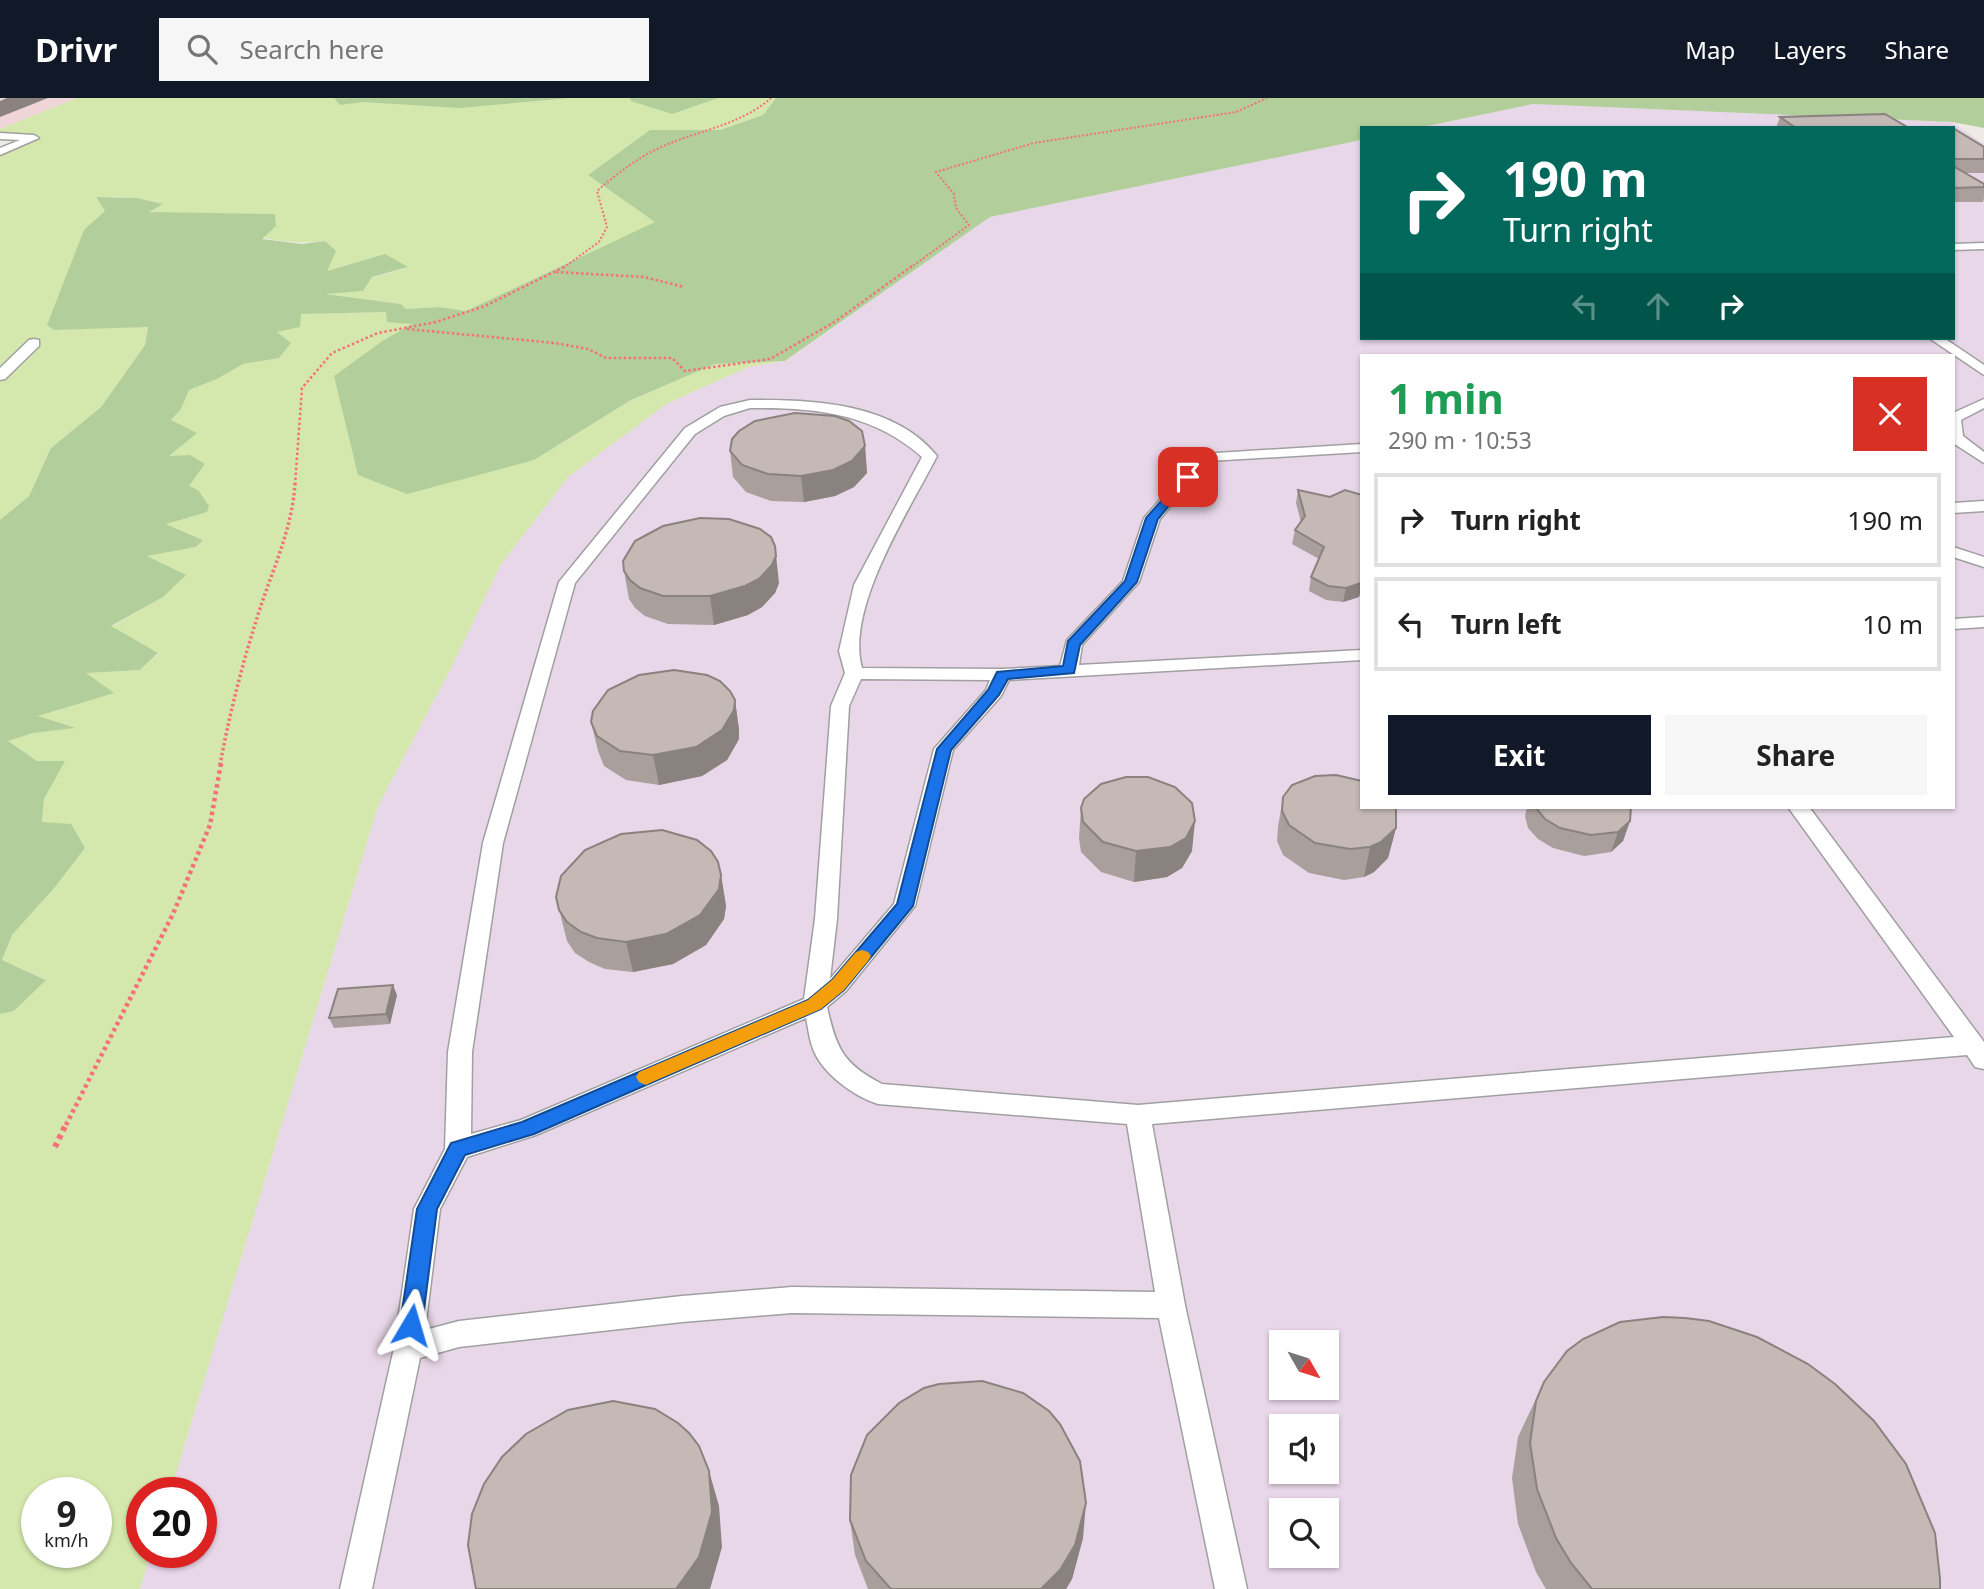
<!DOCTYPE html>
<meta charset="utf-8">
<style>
:root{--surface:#fff;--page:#f6f6f6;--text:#222;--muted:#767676;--line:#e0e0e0;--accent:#111827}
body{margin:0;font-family:"Noto Sans",sans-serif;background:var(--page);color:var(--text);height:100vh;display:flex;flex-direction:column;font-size:26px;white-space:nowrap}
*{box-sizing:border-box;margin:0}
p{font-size:23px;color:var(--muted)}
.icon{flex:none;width:38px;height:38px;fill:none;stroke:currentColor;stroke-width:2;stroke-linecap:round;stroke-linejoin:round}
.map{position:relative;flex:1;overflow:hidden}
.drawer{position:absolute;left:1360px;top:256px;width:595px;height:455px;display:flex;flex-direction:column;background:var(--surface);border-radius:0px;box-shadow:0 2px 5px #0004}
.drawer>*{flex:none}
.top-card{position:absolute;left:1360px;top:28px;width:595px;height:214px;border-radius:0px;box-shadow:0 2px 5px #0004;background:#00695c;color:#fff;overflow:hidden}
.needle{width:46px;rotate:129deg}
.buttons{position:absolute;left:1269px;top:1232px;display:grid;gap:14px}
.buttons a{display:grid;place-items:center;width:70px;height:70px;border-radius:0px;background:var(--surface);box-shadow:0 2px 5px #0004;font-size:35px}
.speed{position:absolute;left:21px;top:1379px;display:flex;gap:14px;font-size:35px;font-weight:700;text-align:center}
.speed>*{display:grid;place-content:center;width:91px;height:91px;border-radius:50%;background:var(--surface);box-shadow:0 2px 5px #0004;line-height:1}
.speed small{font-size:18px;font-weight:400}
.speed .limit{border:10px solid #d22;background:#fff;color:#111}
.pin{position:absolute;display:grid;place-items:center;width:60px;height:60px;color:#fff;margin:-30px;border-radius:14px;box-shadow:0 4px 10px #0006}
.me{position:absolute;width:77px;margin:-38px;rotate:7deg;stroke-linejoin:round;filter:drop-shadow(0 0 5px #0008)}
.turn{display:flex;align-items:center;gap:24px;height:147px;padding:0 28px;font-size:32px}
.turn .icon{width:91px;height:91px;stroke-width:2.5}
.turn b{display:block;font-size:49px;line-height:60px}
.lanes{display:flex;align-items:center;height:66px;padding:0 28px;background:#0003;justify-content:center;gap:35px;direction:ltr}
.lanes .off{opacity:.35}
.round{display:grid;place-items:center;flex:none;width:74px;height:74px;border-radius:0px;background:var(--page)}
.overview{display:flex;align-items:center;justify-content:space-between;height:119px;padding:0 28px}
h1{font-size:42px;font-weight:700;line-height:52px;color:#1e9e55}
.action{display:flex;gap:14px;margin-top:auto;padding:14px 28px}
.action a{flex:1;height:80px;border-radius:0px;background:var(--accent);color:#fff;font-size:28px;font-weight:700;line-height:80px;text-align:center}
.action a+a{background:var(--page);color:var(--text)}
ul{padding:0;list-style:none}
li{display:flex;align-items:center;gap:21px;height:94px;margin:0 14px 10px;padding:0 14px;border:4px solid var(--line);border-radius:0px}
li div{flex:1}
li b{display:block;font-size:26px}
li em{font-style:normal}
header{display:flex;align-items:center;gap:42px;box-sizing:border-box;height:98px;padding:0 35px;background:var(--accent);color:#fff}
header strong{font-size:33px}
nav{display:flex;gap:38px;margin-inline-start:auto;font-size:24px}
.search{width:490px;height:63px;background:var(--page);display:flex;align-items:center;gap:18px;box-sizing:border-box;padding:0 24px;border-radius:0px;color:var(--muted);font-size:26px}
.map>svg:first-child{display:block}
.commercial{fill:#f0d5d8}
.industrial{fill:#e8d7e8;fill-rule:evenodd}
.grass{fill:#d4e8ad;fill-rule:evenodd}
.forest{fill:#b2ce9b}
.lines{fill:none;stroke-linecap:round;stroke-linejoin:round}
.service-casing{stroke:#a0a0a0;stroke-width:3}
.path-far4{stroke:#f67078;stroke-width:2;stroke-dasharray:2 2;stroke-linecap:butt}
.path-far3{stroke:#f67078;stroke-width:2.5;stroke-dasharray:2.5 2.5;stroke-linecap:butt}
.path-far2{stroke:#f67078;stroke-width:3.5;stroke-dasharray:2.5 2.5;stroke-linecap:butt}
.path-far1{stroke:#f67078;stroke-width:4.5;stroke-dasharray:3.5 3.5;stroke-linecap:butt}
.path{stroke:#f67078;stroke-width:6;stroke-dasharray:4.5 4.5;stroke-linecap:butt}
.service{fill:#fff;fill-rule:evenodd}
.wall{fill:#a99f9c}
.shaded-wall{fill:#89827f}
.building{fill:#c4b9b5;stroke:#89827f;stroke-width:2}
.route{fill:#1a73e8;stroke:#114b97;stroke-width:2}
.slow{fill:#f59e0b}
</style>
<header>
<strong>Drivr</strong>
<div class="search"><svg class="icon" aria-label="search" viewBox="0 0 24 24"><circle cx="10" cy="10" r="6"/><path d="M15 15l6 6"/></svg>Search here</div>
<nav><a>Map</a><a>Layers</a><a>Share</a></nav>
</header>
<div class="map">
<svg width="1984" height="1491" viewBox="0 0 1984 1491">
<rect width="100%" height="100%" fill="#efeae5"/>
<!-- commercial -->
<path class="commercial" d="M 0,0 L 77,0 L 0,31 Z"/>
<!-- industrial -->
<path class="industrial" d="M 1533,6 L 1952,24 L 1984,46 L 1984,1491 L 140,1491 L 151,1454 L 201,1454 L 201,1395 L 170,1395 L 378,708 L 450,572 L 501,466 L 569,378 L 668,305 L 749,269 L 786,263 L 990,119 L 1361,42 L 1362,240 L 1953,240 L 1953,30 L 1418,30 ZM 1362,257 L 1953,257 L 1953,709 L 1362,709 ZM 1281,1244 L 1326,1244 L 1326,1290 L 1281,1290 ZM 1281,1328 L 1326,1328 L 1326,1374 L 1281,1374 ZM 1281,1412 L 1326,1412 L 1326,1458 L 1281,1458 Z"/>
<!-- grass -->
<path class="grass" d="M 77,0 L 776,0 L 763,17 L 720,32 L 650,32 L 588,77 L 656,124 L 466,213 L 439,209 L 406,211 L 401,206 L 318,195 L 406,170 L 385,156 L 327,173 L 325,143 C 262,151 208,118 147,113 L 162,106 C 139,100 120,97 97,100 L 105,113 L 54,232 L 148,228 L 145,247 L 101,309 L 51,350 L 29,398 L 0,422 L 0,58 L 42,39 L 0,35 L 0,31 Z
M 386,214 L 414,226 L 384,242 L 534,362 L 631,302 L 715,266 L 785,263 L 749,269 L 668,305 L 569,378 L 501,466 L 450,572 L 378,708 L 170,1395 L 142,1395 L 142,1454 L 151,1454 L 140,1491 L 0,1491 L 0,916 L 15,913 L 45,881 L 2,862 L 12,837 L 55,789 L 85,750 L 42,725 L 44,701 L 37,663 L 8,643 L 33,635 L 74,630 L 37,618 L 113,595 L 84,575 L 140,572 L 158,556 L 111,529 L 163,499 L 185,477 L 146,458 L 196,449 L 202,441 L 164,425 L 207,414 L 189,388 L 205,366 L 168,358 L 196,335 L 171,322 L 181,311 L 189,292 L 217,281 L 243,266 L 279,260 L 276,234 L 300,216 ZM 37,1395 L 96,1395 L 96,1454 L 37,1454 Z"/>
<!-- forest -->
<path class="forest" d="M 334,0 L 570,0 L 459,10 L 363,4 L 340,7 Z
M 630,0 L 718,0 L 672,16 L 631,3 Z
M 776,0 L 1984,0 L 1984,30 L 1952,24 L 1533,6 L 1418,30 L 1362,30 L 1361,42 L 990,119 L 785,263 L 715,266 L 631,302 L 534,362 L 407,396 L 358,377 L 334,278 L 384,242 L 412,226 L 387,224 L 386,214 L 301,216 L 300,229 L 277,234 L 291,245 L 279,260 L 243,266 L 217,281 L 189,292 L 181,311 L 171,322 L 197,335 L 169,358 L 190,357 L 205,366 L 189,388 L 198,392 L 209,408 L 207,414 L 166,426 L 203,442 L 196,449 L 147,458 L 186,477 L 163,499 L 111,528 L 158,555 L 140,572 L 86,575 L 114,595 L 38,618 L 76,630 L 33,635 L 8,643 L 37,663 L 65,663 L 44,701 L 42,724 L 71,726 L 85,750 L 55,789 L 12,837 L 2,862 L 46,882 L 14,913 L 0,916 L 0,422 L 29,398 L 51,350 L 101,309 L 145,247 L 148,229 L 54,232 L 47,227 L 84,132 L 105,113 L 96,99 L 137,100 L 163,106 L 149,114 L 275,116 L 276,128 L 262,141 L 302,146 L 325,143 L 336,153 L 327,173 L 385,156 L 408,169 L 372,179 L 363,193 L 325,196 L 401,206 L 406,211 L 439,209 L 466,213 L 655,124 L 588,77 L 650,32 L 720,32 L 763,17 Z"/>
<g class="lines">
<!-- service casing -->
<g class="service-casing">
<path id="service" d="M 0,35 L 34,37 L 39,40 L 0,57 L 0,50 L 20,42 L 0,41 Z
M 1984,145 L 1984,151 L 1953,152 L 1953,146 Z
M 1929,240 L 1944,240 L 1984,267 L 1984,277 Z
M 34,241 L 39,242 L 39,248 L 5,281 L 0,282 L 0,270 L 29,242 Z
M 1984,301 L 1984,310 L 1961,322 L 1963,338 L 1984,354 L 1984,365 L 1953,345 L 1953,315 Z
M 750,302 C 812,301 895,305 937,358 C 910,411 845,510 862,570 L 1002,571 L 1060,568 L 1067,542 L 1123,483 L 1144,420 L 1200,356 L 1362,346 L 1362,354 L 1209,363 L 1160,421 L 1139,484 L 1082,547 L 1079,567 L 1362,552 L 1362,562 L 1009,582 L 1001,598 L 953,652 L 915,808 L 846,893 L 827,909 C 836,950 843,966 882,986 L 1138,1007 L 1954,939 L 1788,709 L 1809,709 L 1984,944 L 1984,971 L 1975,969 L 1967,957 L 1152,1026 L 1185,1207 L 1247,1491 L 1215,1491 L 1159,1220 L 792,1215 L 682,1224 L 459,1249 L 420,1260 L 372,1491 L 340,1491 L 394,1250 L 414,1111 L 445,1051 L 448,954 L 483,745 L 559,484 L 685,330 L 720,309 ZM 750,310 C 813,309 873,315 922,359 L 854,487 L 839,553 L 845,575 L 831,608 L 815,821 L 804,901 L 521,1022 L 471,1036 L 472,954 L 503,745 L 575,485 L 695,336 L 724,318 ZM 861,581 L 990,582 L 986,592 L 934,651 L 894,806 L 830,881 L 837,821 L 849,608 ZM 806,920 C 808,929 809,939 812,948 C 820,974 853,998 878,1006 L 1127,1026 L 1155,1194 L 792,1189 L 682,1198 L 459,1223 L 425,1232 L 440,1111 L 467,1059 L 536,1037 Z
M 1984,403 L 1984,413 L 1953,415 L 1953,405 Z
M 1953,449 L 1984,459 L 1984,469 L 1953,459 Z
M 1984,519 L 1984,529 L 1953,531 L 1953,521 Z"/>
</g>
<!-- path-far4 -->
<path class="path-far4" d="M 563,170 L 599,144 L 607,129 L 597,93 C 618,75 639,58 666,47 C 701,32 742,26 771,0
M 910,170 L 969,127 L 956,110 L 954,96 L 936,74 L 1034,45 L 1236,14 L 1267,0"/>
<!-- path-far3 -->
<path class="path-far3" d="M 556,174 L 644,179 L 684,189
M 407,231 L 555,245 L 588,251 L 606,260 L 672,260 L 685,273 L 770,261 L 836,223 L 912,168
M 295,387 L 302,290 L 332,255 L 378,235 L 436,224 L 485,208 L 566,168"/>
<!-- path-far2 -->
<path class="path-far2" d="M 220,667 C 229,618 242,567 257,520 C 271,474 292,434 295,385"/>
<!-- path-far1 -->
<path class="path-far1" d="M 66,1027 L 173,816 L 210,727 L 221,665"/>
<!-- path -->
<path class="path" d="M 55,1049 L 66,1026"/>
<!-- service -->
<use href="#service" class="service"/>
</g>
<!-- wall -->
<path class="wall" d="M 1780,19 L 1909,30 L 1776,30 Z
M 1953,30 L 1984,49 L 1984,75 L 1965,75 L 1984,86 L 1984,100 L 1983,104 L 1953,104 Z
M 865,348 L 867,375 L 854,389 L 835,398 L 804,404 L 771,403 L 746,394 L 733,379 L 730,353 Z
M 1298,392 L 1359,499 L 1343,504 L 1326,502 L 1309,493 L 1311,479 L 1319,461 L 1292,446 L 1295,432 L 1301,424 L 1296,405 Z
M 624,473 L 779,485 L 775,495 L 762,509 L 748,517 L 714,527 L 668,526 L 645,518 L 635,510 L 629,501 Z
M 735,602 L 739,632 L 739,641 L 727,662 L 702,678 L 659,687 L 626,682 L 604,668 L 598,653 L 591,624 Z
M 1283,699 L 1396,730 L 1388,760 L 1374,774 L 1364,779 L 1344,782 L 1309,775 L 1283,757 L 1277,743 L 1278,729 Z
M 1527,709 L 1631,709 L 1630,723 L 1623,743 L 1611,754 L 1584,758 L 1553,750 L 1538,741 L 1528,730 L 1525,718 Z
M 1081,710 L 1192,753 L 1182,770 L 1167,779 L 1134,784 L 1101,774 L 1081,754 L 1079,740 Z
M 721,777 L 726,808 L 724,821 L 706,847 L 673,866 L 633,874 L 605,871 L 589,864 L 575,855 L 567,843 L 556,799 Z
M 397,897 L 390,926 L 334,930 L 329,920 Z
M 1544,1284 L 1940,1491 L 1546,1491 L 1536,1474 L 1518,1426 L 1512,1380 L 1518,1339 Z
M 850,1422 L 1083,1440 L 1072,1481 L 1066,1491 L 868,1491 L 855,1457 Z"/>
<!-- shaded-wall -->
<path class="shaded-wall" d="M 7,0 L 48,0 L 0,19 L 0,3 Z
M 865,348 L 867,375 L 854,389 L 835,398 L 804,404 L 801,378 Z
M 775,448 L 779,485 L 775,495 L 762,509 L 748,517 L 714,527 L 710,498 Z
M 1362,484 L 1362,490 L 1359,499 L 1343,504 L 1346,490 Z
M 735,602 L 739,632 L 739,641 L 727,662 L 702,678 L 659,687 L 653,657 Z
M 1195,723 L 1192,753 L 1182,770 L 1167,779 L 1134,784 L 1136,753 Z
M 1630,723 L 1623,743 L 1611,754 L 1618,734 Z
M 1396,730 L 1388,760 L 1374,774 L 1364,779 L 1370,749 Z
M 721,777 L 726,808 L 724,821 L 706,847 L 673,866 L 633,874 L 626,844 Z
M 393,887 L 397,897 L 390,926 L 386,916 Z
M 709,1373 L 719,1408 L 722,1449 L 710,1491 L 676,1491 Z
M 1086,1405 L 1083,1440 L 1072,1481 L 1066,1491 L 1041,1491 Z"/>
<!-- building -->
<path class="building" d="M 1885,16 L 1909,30 L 1796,30 L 1780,19 Z
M 1953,30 L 1984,49 L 1984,61 L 1953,61 Z
M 1953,68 L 1984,86 L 1984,89 L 1953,90 Z
M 795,315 L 835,318 L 849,323 L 862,333 L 865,348 L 852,363 L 833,372 L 801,378 L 768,376 L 742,367 L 730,353 L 732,341 L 739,333 L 755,323 Z
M 1298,392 L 1330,399 L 1345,392 L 1362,397 L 1361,485 L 1346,490 L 1328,488 L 1311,479 L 1324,449 L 1295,432 L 1305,418 Z
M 700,420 L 729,421 L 760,431 L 771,439 L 775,448 L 776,458 L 772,467 L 759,481 L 745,488 L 710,498 L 663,498 L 640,490 L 630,482 L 624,473 L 623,463 L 635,443 L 663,428 Z
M 674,572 L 707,577 L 720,583 L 730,593 L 735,602 L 734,612 L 722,632 L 696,649 L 653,657 L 620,653 L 597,638 L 591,624 L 593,613 L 608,592 L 639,577 Z
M 1336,677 L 1362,683 L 1362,709 L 1394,709 L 1396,712 L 1396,730 L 1381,744 L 1370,749 L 1350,751 L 1315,745 L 1289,727 L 1282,713 L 1283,699 L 1292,687 L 1315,678 Z
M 1126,679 L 1148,679 L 1175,689 L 1192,705 L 1195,723 L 1186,740 L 1170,749 L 1136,753 L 1103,744 L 1083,724 L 1081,710 L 1084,701 L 1101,686 Z
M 1535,709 L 1631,709 L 1630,723 L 1618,734 L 1591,737 L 1560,730 L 1545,721 Z
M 662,732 L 697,742 L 711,753 L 718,764 L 721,777 L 719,791 L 700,817 L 666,836 L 626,844 L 597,840 L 581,834 L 567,824 L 559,812 L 556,799 L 561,778 L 585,752 L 621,736 Z
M 393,887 L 386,916 L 329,920 L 338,891 Z
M 1663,1219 L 1685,1220 L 1709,1223 L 1757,1239 L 1808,1266 L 1835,1286 L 1874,1323 L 1906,1366 L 1935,1435 L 1940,1481 L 1940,1491 L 1592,1491 L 1571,1465 L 1556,1440 L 1537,1391 L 1530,1345 L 1536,1303 L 1544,1284 L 1567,1253 L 1583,1241 L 1620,1224 Z
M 982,1283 L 1023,1295 L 1049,1313 L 1060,1326 L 1080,1363 L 1086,1405 L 1075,1447 L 1060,1472 L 1041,1491 L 891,1491 L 866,1463 L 850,1422 L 851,1377 L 867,1337 L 899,1305 L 924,1290 L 939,1286 Z
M 613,1303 L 655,1311 L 678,1325 L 689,1335 L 699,1348 L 709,1373 L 712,1414 L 699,1459 L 676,1491 L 476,1491 L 468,1447 L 472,1416 L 484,1386 L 502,1359 L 526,1336 L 568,1312 Z"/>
<!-- route -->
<path class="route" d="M 1184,377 L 1193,379 L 1158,421 L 1137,484 L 1080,547 L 1074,575 L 1008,581 L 999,597 L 951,652 L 913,808 L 844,892 L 821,911 L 701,963 L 534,1036 L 465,1057 L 437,1111 L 422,1227 L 419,1234 L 411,1237 L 404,1234 L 400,1227 L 417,1111 L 451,1045 L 522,1024 L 688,953 L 808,902 L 832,882 L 897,806 L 937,651 L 988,592 L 997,574 L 1063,568 L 1068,543 L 1125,483 L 1146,420 Z"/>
<!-- slow -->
<path class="slow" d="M 862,852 L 868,854 L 871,858 L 868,863 L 844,892 L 821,911 L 652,984 L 646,987 L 639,984 L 636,979 L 639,974 L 808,902 L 832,882 L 856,854 Z"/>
</svg>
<div class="buttons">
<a><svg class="needle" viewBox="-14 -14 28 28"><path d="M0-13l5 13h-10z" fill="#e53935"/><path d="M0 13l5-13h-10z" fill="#767676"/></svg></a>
<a><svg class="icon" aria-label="sound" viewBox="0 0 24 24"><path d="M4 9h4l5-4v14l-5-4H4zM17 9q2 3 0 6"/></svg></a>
<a><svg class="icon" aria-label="search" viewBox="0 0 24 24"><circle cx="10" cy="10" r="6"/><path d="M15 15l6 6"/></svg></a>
</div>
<div class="speed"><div>9<small>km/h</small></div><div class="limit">20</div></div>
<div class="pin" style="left:1188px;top:379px;background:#d93025"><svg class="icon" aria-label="arrive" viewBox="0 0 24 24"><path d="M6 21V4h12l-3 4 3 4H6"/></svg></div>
<svg class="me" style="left:411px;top:1227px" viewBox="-20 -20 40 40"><path d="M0-17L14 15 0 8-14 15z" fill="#1a73e8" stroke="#fff" stroke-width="4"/></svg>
<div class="top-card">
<div class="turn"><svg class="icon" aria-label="right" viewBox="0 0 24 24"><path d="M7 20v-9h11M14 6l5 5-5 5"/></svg><div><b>190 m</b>Turn right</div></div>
<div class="lanes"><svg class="icon off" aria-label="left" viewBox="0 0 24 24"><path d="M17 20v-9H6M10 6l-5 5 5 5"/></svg><svg class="icon off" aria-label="ahead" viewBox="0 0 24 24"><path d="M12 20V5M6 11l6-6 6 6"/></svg><svg class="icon" aria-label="right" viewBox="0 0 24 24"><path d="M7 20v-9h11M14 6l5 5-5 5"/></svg></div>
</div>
<section class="drawer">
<div class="overview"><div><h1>1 min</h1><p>290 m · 10:53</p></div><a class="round" style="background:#d93025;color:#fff"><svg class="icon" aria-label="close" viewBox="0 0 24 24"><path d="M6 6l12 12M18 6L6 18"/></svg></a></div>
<ul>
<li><svg class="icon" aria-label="right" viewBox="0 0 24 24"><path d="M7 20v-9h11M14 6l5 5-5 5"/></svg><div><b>Turn right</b></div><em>190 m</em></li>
<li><svg class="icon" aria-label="left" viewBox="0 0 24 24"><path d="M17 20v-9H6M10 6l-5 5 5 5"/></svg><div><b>Turn left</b></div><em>10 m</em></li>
</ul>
<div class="action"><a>Exit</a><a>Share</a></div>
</section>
</div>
